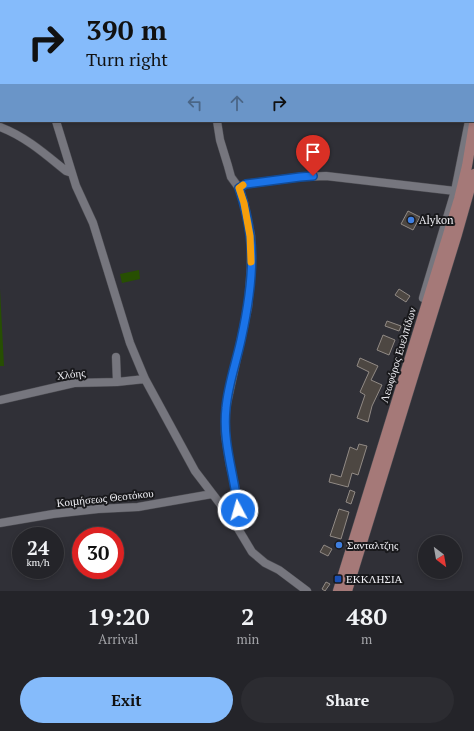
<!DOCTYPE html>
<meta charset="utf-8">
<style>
:root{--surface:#242429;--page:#2c2c31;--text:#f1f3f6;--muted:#a3a4a8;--line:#414146;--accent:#85bbfb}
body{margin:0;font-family:"PT Serif",serif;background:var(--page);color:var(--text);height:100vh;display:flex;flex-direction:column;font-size:15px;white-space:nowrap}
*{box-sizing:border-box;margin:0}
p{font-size:13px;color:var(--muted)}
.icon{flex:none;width:22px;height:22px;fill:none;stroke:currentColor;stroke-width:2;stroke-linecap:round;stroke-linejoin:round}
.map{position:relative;height:591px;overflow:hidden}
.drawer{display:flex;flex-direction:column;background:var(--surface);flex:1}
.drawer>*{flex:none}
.top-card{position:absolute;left:0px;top:0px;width:474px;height:122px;box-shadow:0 2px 6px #0003,0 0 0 1px var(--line);background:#85bbfb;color:#111;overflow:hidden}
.needle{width:26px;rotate:149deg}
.controls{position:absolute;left:418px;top:535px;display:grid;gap:8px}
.controls a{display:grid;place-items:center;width:44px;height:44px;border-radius:50%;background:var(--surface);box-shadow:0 2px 6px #0003,0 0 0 1px var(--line);font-size:20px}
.speed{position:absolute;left:12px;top:527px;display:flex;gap:8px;font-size:20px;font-weight:700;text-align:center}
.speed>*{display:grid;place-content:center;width:52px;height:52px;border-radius:50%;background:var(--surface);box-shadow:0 2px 6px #0003,0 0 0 1px var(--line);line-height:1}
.speed small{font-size:10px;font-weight:400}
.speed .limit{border:6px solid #d22;background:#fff;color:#111}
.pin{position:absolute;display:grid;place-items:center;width:34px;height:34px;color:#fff;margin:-41px -17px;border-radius:50% 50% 50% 0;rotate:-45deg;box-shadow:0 0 4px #0007}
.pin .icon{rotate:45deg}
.me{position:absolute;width:44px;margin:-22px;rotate:354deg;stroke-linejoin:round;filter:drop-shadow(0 0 3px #0008)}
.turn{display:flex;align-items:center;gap:14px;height:84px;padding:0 20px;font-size:18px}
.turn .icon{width:52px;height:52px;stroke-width:2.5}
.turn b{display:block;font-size:28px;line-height:34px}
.lanes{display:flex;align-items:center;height:38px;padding:0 20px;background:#0003;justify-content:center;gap:20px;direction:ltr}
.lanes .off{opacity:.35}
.eta{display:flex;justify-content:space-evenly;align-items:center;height:68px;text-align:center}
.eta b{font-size:24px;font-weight:600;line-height:28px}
.cta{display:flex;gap:8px;margin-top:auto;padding:8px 20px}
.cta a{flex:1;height:46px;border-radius:24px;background:var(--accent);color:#111;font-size:16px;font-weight:600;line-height:46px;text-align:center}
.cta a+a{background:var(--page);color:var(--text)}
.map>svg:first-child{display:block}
.green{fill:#274f02}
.building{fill:#4d4742;stroke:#918a85}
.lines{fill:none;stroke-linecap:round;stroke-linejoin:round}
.minor-casing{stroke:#4c4c52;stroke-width:9}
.major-casing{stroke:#4c4c52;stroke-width:11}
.minor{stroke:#76767e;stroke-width:8}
.major{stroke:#a57978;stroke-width:10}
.route-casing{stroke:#114b97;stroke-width:10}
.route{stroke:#1a73e8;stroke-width:7}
.slow{stroke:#f59e0b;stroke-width:7}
.shop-dot{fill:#3f7fe0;stroke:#19191c;stroke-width:1.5}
.transit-dot{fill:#1a4fb4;stroke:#19191c;stroke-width:1.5}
.labels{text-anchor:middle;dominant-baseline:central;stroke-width:4;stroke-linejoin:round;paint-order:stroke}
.poi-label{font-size:11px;fill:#f0f0f5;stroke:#19191c;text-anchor:start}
.street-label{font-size:11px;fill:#f0f0f5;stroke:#19191c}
</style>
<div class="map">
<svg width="474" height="591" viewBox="0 0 474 591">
<rect width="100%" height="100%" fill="#303037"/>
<!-- green -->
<path class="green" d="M 139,270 L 140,279 L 122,283 L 120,274 Z
M 0,289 L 4,366 L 0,366 Z"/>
<!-- building -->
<path class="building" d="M 408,211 L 420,217 L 413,230 L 401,224 Z
M 399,289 L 410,296 L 406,302 L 395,295 Z
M 387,321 L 401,326 L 399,331 L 385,326 Z
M 383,335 L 395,340 L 389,355 L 377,350 Z
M 360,358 L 378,366 L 371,380 L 382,385 L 372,406 L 368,422 L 357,418 L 365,395 L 360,392 L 369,372 L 357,366 Z
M 359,444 L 367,446 L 358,475 L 352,473 L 348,487 L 329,482 L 331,474 L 341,477 L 350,447 L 357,450 Z
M 350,490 L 355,492 L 351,504 L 346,502 Z
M 339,509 L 349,512 L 341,539 L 330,536 Z
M 324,545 L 332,549 L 328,556 L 320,552 Z
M 326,582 L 330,584 L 325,591 L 322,589 Z"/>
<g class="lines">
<!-- minor casing -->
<g class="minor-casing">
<path id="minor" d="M 16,0 L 16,1
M 193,0 L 193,1
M 0,7 L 1,6
M 473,97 L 474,91
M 56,121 L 76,186 L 93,223 L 130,343 L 145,379 L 195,471 L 234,522 L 252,552 L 265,563 L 279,570 L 307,591
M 217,121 L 220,140 L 228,166 L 231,177 L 239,188 L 244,203 L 251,236 L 251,267 L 248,307 L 226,408 L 225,434 L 230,465 L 236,491 L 238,510 L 234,522
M 0,127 C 26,137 45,154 66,171 L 72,173
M 239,188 L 246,184 L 300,177 L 326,176 L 455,191
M 423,298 L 455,191 L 469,121
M 116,357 L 117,382
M 0,400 L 74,383 L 117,382 L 145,379
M 0,523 L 53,514 L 98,509 L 138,507 L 212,494"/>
</g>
<!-- major casing -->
<g class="major-casing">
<path id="major" d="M 338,591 L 459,199 L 467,166 L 474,124
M 347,591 L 457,234 L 474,174"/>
</g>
<!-- minor -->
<use href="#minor" class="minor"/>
<!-- major -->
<use href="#major" class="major"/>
</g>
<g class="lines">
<!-- route casing -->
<g class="route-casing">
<path id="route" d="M 238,510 C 235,476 222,443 226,408 C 228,385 236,363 241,340 C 248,308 255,267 250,235 C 248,219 244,203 239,188 L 246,184 L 300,177 L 313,176"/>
</g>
<!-- route -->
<use href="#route" class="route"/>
<!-- slow -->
<path class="slow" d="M 243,185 L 239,188 L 244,203 L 250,236 L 251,262"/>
</g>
<!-- markers -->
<g class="shop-dot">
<circle cx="411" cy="220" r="4"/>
<circle cx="339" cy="545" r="4"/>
</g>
<rect class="transit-dot" x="334" y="575" width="8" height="8" rx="2"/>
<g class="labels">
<!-- poi labels -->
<g class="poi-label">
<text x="419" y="220">Alykon</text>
<text x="347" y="545">Σανταλτζης</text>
<text x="346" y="579">ΕΚΚΛΗΣΙΑ</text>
</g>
<!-- street labels -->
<g class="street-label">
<text transform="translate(398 355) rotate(-73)">Λεωφόρος Ευελπίδων</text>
<text transform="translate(71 374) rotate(-7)">Χλόης</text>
<text transform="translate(105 498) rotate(-6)">Κοιμήσεως Θεοτόκου</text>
</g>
</g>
</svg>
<div class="controls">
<a><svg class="needle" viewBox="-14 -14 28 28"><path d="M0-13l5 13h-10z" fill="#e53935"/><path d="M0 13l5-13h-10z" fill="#a3a4a8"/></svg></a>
</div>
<div class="speed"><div>24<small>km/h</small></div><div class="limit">30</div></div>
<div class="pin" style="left:313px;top:176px;background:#d93025"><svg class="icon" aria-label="arrive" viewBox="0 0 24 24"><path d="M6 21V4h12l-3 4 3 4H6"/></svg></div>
<svg class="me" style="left:238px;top:510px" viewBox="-20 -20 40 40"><circle r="17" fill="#1a73e8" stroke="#fff" stroke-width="3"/><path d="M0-11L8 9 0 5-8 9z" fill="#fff"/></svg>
<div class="top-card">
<div class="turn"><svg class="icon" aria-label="right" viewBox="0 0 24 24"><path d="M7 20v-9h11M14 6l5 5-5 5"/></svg><div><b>390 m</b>Turn right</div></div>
<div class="lanes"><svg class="icon off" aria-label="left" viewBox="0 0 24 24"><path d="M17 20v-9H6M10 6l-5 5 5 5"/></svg><svg class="icon off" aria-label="ahead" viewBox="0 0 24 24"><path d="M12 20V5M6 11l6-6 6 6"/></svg><svg class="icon" aria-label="right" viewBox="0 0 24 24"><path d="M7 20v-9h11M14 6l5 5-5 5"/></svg></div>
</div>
</div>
<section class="drawer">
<div class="eta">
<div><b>19:20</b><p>Arrival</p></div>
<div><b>2</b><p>min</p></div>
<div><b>480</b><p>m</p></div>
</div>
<div class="cta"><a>Exit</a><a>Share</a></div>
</section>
